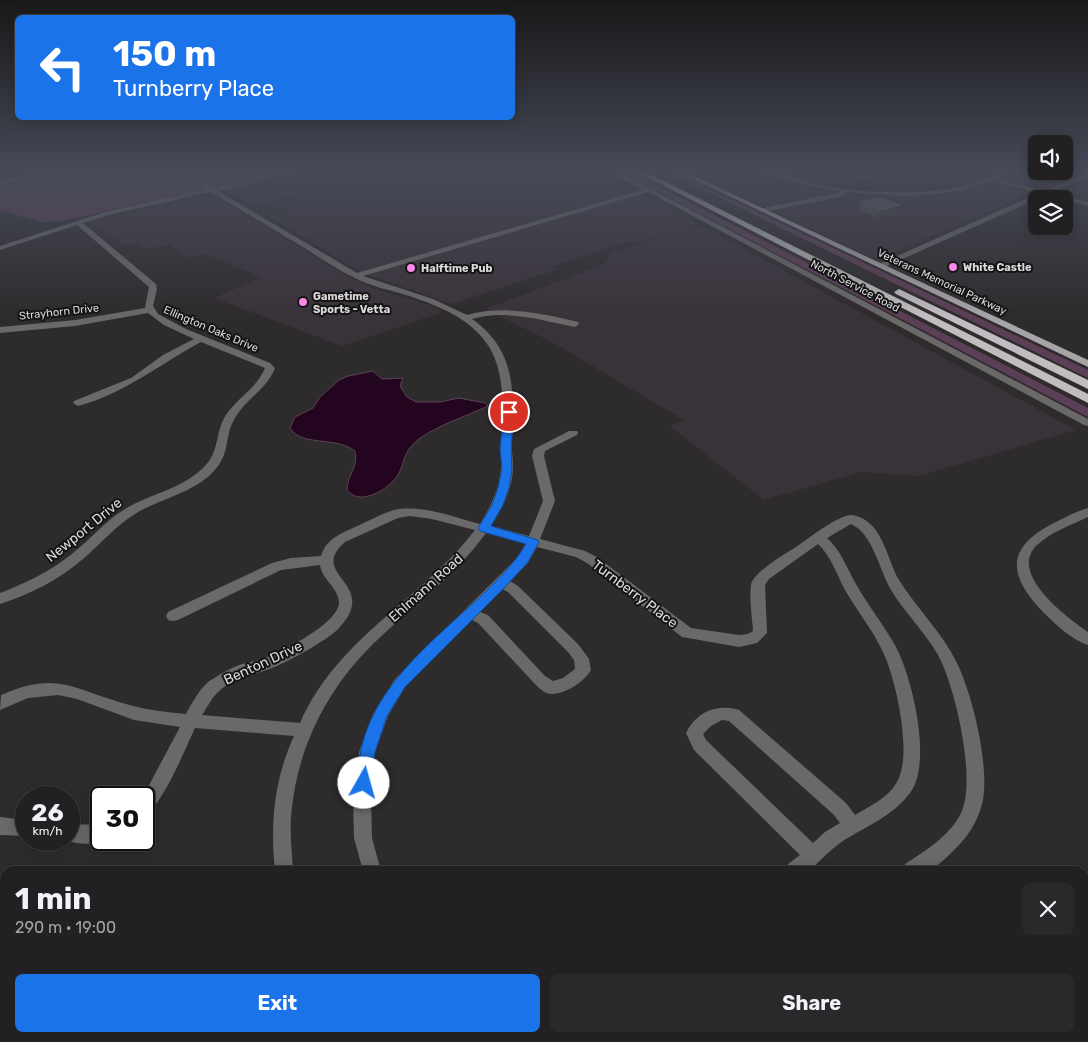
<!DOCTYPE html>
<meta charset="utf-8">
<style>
:root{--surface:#222022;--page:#2a282a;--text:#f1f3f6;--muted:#a2a3a5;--line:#3f3e40;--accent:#1a73e8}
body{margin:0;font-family:Rubik,sans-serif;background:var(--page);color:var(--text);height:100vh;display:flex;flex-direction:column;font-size:19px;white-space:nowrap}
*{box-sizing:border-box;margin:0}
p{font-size:16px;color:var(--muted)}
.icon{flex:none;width:28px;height:28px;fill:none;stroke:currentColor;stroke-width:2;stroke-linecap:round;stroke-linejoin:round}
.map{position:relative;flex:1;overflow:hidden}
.details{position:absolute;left:0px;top:866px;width:1089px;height:176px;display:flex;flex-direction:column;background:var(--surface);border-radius:15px 15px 0 0;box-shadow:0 2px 12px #0003,0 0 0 1px var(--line)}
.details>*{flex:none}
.top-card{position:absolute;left:15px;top:15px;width:500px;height:105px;border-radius:8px;box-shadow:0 2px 12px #0003,0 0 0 1px var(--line);background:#1a73e8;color:#fff;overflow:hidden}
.controls{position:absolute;left:1028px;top:135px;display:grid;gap:10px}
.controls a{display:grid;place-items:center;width:45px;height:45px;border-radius:8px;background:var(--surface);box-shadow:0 2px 12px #0003,0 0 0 1px var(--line);font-size:25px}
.speed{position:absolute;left:15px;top:786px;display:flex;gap:10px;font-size:25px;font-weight:700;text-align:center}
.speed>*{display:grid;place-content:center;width:65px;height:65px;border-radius:50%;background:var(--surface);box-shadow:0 2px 12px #0003,0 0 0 1px var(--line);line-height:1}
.speed small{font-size:12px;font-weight:400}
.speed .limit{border:2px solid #111;border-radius:8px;background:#fff;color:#111}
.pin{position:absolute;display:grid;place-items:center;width:42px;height:42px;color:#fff;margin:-21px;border:2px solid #fff;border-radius:50%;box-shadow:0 1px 5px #0007}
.me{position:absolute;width:55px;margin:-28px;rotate:7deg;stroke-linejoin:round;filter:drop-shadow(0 0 4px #0008)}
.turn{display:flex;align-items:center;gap:18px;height:105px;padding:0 15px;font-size:22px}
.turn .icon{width:65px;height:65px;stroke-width:2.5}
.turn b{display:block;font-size:35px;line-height:42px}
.round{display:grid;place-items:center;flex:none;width:52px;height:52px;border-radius:8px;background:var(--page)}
.overview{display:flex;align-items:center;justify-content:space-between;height:85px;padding:0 15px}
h1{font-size:30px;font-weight:700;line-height:38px}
.primary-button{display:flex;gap:10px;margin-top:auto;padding:10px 15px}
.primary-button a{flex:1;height:58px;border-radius:8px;background:var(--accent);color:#fff;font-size:20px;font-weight:700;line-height:58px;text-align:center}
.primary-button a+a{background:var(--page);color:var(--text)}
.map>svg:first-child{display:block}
.built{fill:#3a3239}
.green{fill:#5c3e57}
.water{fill:#23051f;stroke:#5a4557}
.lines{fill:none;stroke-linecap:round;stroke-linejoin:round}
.minor{fill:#6a6869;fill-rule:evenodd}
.major{fill:#a7a4a7;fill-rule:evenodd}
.highway{fill:#c0bcbf;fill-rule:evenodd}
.wall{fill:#504c4e}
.shaded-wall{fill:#3c383b}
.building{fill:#5e5b5e;stroke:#726f71}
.route{fill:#1a73e8;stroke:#114b97}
.poi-dot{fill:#f987e9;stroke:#151415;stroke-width:2}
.labels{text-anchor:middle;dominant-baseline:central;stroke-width:4;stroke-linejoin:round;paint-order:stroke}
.far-poi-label{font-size:11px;font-weight:bold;fill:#dbd9da;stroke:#151415;text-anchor:start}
.far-street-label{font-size:11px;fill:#dbd9da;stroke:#151415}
.street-label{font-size:14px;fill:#dbd9da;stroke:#151415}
</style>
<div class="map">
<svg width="1088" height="1042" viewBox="0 0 1088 1042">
<rect width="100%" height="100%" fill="#2e2b2d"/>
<!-- built -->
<path class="built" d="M 315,170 L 442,170 L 446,172 L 310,204 L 293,196 L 254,206 L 227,189 Z
M 445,170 L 594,170 L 699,224 L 678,229 L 635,243 L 630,241 L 551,267 L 555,270 L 452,304 L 360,272 L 268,215 L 450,172 Z
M 686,170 L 897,170 L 866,181 L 828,170 L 797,182 L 854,191 L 938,193 L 983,185 L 1007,174 L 1009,170 L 1083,170 L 882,258 L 867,256 Z
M 212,195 L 345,275 L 372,288 L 427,304 L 443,312 L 342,346 L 214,298 L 261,277 L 205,254 L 188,258 L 169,245 L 145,249 L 138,243 L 124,245 L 97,226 L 92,226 L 86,222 L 201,196 Z
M 702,226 L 1076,430 L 918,476 L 861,472 L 764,500 L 670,426 L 684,420 L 550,341 L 485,309 L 605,264 L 610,254 L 679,229 Z"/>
<!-- green -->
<path class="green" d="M 49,170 L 292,170 L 62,221 L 41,222 L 0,210 L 0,185 Z
M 617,170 L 627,170 L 1088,408 L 1088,417 Z
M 662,170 L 670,170 L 1088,370 L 1088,378 Z"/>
<!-- water -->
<path class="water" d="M 373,371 L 382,379 L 403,378 L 400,386 L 407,397 L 416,402 L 440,402 L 459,398 L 485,403 L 488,406 C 465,417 440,424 419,439 C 399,454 407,467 393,481 C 382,493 358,505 347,490 C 347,475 359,467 355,451 C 336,436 301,447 290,428 L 295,417 L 313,408 L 320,397 L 339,380 L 348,376 Z"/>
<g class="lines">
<!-- minor -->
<path class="minor" d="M 38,170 L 47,170 L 0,186 L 0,182 Z
M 150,170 C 174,169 193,176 213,188 L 296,170 L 306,170 L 218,191 L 357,273 L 643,190 L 608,170 L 615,170 L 1088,419 L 1088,426 L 1084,425 L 648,192 L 363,276 L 433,299 L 467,315 C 503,305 542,313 578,322 L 579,324 L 575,327 C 541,320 506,309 472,319 C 516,350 514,391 512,439 C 511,448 513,457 513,466 C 513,489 502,508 491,526 L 529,536 L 543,501 L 532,456 L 534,449 L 569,431 L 577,431 L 578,433 L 577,435 L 545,451 L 544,456 L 555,501 L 540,539 L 585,551 L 597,557 L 691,628 L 739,635 L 748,634 L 753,631 C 752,616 749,599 751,585 C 753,572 785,554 796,547 C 807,539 840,514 852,515 C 883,520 886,558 899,580 C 917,609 942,632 957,663 C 973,696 989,764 983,800 C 979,819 969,836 955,849 C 948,856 935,870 925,871 C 918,872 910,871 903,871 L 905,864 C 925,851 950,836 961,813 C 977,780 955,686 938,655 C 925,632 905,613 891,590 C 879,569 873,534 851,524 L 827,538 C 842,551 848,572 859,589 C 870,608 885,627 896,647 C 912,677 933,763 910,793 C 892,817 864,827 840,843 C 829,851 819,862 809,871 L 786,871 L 788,864 L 800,855 L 694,750 L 686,733 C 696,712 717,703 739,710 L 846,803 L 855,815 C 870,806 888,798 897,782 C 913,755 896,679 883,652 C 873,630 857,611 845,590 C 837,575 831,556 818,544 L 769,579 L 765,585 L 767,633 L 757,643 L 739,647 L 682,637 L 587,563 L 576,557 L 537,547 L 528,563 L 510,581 L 518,586 L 578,644 L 589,659 L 591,670 C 584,682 566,694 551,694 C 545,694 539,688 535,684 L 478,623 L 472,620 L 405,687 L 388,716 L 375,752 L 371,798 L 372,838 L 381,871 L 363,871 L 354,838 L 353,798 L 359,752 L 373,714 L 395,679 L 518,557 L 525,544 L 486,533 C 454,577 411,607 373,644 C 328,688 299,745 292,807 C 289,829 292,850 293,871 L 275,871 C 270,825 274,779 294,736 L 195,728 C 186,747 161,809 144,815 L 144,798 L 140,798 L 148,787 L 180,727 L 134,720 L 77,699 L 58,695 L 28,698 L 0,710 L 1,695 C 59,670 73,690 126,704 C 145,710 166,712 186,714 C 191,704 200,689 208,682 C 217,676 229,669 239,665 C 248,662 259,661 268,657 C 285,650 340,622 339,602 C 338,587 322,580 320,565 L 281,570 L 178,620 L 173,621 L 168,620 L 166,616 L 168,612 L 272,563 L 291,558 L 321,556 C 326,539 340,534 355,527 C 367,522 380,514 394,510 C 422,504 453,517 480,524 C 491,506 500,488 501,467 C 502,456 500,445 501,433 C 509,352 486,321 409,296 C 391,290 372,287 355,278 C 338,270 322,259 306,249 C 274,230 243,211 211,192 L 109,215 L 83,223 L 156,284 L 157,289 L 153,306 L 158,314 L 186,329 L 270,363 L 275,368 C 267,389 246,399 235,418 C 223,438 232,453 212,473 C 191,494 159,499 135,514 C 115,526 101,544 83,559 C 60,579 29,595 0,604 L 0,593 C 26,583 51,571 73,553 C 91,539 105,521 125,509 C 150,494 181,489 202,469 C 221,452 214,433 226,415 C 237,398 257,388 265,368 L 201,342 C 160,364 124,394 78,406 L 73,403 L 74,401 L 131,378 L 163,355 L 194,339 L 164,325 L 148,313 L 75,326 L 0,333 L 0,327 L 75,320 L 145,308 L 149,287 L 77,225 L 0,250 L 0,246 L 105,212 L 207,189 L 192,180 ZM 410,516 L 432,519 L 475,530 C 420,601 338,637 300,723 L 202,715 C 207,708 211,699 217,693 C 233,677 257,675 277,666 C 289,661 331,638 339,628 C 344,622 351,614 352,605 C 356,579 314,569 345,542 L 398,518 ZM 502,589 L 508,592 L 568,652 L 574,660 L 575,669 L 563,678 L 553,681 L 545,676 L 488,615 L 480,612 ZM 722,720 L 729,721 L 834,815 L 840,823 L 825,832 L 813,843 L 706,740 L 703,734 L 711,726 Z
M 759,170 C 776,169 794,179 811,183 C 841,190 874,193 906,192 C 925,192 945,190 963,186 C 974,184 1003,170 1009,170 L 998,179 L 1045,191 L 1088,172 L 1088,176 L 1051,193 L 1088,202 L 1088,206 L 1046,195 L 882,268 L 879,268 L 879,264 L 1039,193 L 992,181 L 963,190 L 935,194 L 905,196 L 847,192 L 844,195 L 834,198 L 762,212 L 759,210 L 760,209 L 841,192 L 783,180 Z
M 1088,508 L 1088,517 C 1071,525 1051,532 1037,545 C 1007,574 1068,618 1088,632 L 1088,645 C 1072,640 1056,625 1044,613 C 1007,575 1005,547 1056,522 C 1066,517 1077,511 1088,508 Z
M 0,817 L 26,820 L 26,836 L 0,835 Z
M 69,824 L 101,825 L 101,840 L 108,840 C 95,845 78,845 65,840 L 69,840 Z
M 234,1038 L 260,1038 L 258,1042 L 232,1042 Z
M 351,1038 L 375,1038 L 377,1042 L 353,1042 Z
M 558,1038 L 586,1038 L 588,1042 L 560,1042 Z
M 629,1038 L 651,1038 L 650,1042 L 628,1042 Z
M 681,1038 L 718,1038 L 720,1042 L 683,1042 Z
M 787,1038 L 809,1038 L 807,1042 L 785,1042 Z"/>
<!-- major -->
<path class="major" d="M 674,170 L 681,170 L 1088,360 L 1088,367 Z"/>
<!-- highway -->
<path class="highway" d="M 633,170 L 642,170 L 1088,394 L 1088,403 Z
M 899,289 L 1088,380 L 1088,389 L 896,294 L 894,292 Z"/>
</g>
<!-- wall -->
<path class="wall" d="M 861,202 L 900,205 L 898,213 L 878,218 L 859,210 Z"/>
<!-- shaded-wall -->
<path class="shaded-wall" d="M 900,205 L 898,213 L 878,218 L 880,210 Z"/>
<!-- building -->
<path class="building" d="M 881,198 L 900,205 L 880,210 L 861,202 Z"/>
<!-- sky -->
<linearGradient id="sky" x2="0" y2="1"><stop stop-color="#191819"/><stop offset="0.54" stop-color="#464a57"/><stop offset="1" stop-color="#464a57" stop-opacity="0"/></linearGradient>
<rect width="1088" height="316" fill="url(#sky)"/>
<!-- route -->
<path class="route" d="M 509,409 L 514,412 L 511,449 L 512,468 L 509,488 L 503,505 L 491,526 L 538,540 L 539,542 L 528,562 L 506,586 L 405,687 L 387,716 L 375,752 L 369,788 L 364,790 L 358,788 C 354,780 357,770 359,762 C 368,688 434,641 484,593 C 499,578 515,563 526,544 L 480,531 L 478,528 L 492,505 L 498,488 L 502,468 L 500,449 L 504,412 Z"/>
<!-- markers -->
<g class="poi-dot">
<circle cx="953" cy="267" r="5"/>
<circle cx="411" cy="268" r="5"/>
<circle cx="303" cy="302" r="5"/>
</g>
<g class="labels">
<!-- far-poi labels -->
<g class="far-poi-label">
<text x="963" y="267">White Castle</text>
<text x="421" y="268">Halftime Pub</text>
<text x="313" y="296">Gametime<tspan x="313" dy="13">Sports - Vetta</tspan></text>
</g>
<!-- far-street labels -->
<g class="far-street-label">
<text transform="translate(942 282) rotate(25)">Veterans Memorial Parkway</text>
<text transform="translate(855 286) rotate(28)">North Service Road</text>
<text transform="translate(59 312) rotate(-6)">Strayhorn Drive</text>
<text transform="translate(211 329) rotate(23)">Ellington Oaks Drive</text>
</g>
<!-- street labels -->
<g class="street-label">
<text transform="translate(84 530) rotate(-39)">Newport Drive</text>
<text transform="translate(426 588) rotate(-42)">Ehlmann Road</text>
<text transform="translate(635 594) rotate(37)">Turnberry Place</text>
<text transform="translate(263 663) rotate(-25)">Benton Drive</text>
</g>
</g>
</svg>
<div class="controls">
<a><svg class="icon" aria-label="sound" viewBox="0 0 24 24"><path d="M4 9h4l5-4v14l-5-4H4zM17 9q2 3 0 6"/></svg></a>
<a><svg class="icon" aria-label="layers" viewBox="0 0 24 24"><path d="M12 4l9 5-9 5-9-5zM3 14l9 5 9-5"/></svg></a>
</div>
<div class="speed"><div>26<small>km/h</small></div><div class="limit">30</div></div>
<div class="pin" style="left:509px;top:412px;background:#d93025"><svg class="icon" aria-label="arrive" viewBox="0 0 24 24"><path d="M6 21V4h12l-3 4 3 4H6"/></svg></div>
<svg class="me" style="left:364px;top:783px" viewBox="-20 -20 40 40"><circle r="19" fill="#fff"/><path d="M0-13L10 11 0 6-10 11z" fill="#1a73e8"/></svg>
<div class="top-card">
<div class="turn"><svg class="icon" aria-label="left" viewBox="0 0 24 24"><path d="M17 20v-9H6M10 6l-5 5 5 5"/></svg><div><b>150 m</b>Turnberry Place</div></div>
</div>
<section class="details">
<div class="overview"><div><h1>1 min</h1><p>290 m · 19:00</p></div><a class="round"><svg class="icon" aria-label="close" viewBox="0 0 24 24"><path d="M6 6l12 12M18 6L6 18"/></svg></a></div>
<div class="primary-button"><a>Exit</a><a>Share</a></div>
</section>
</div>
